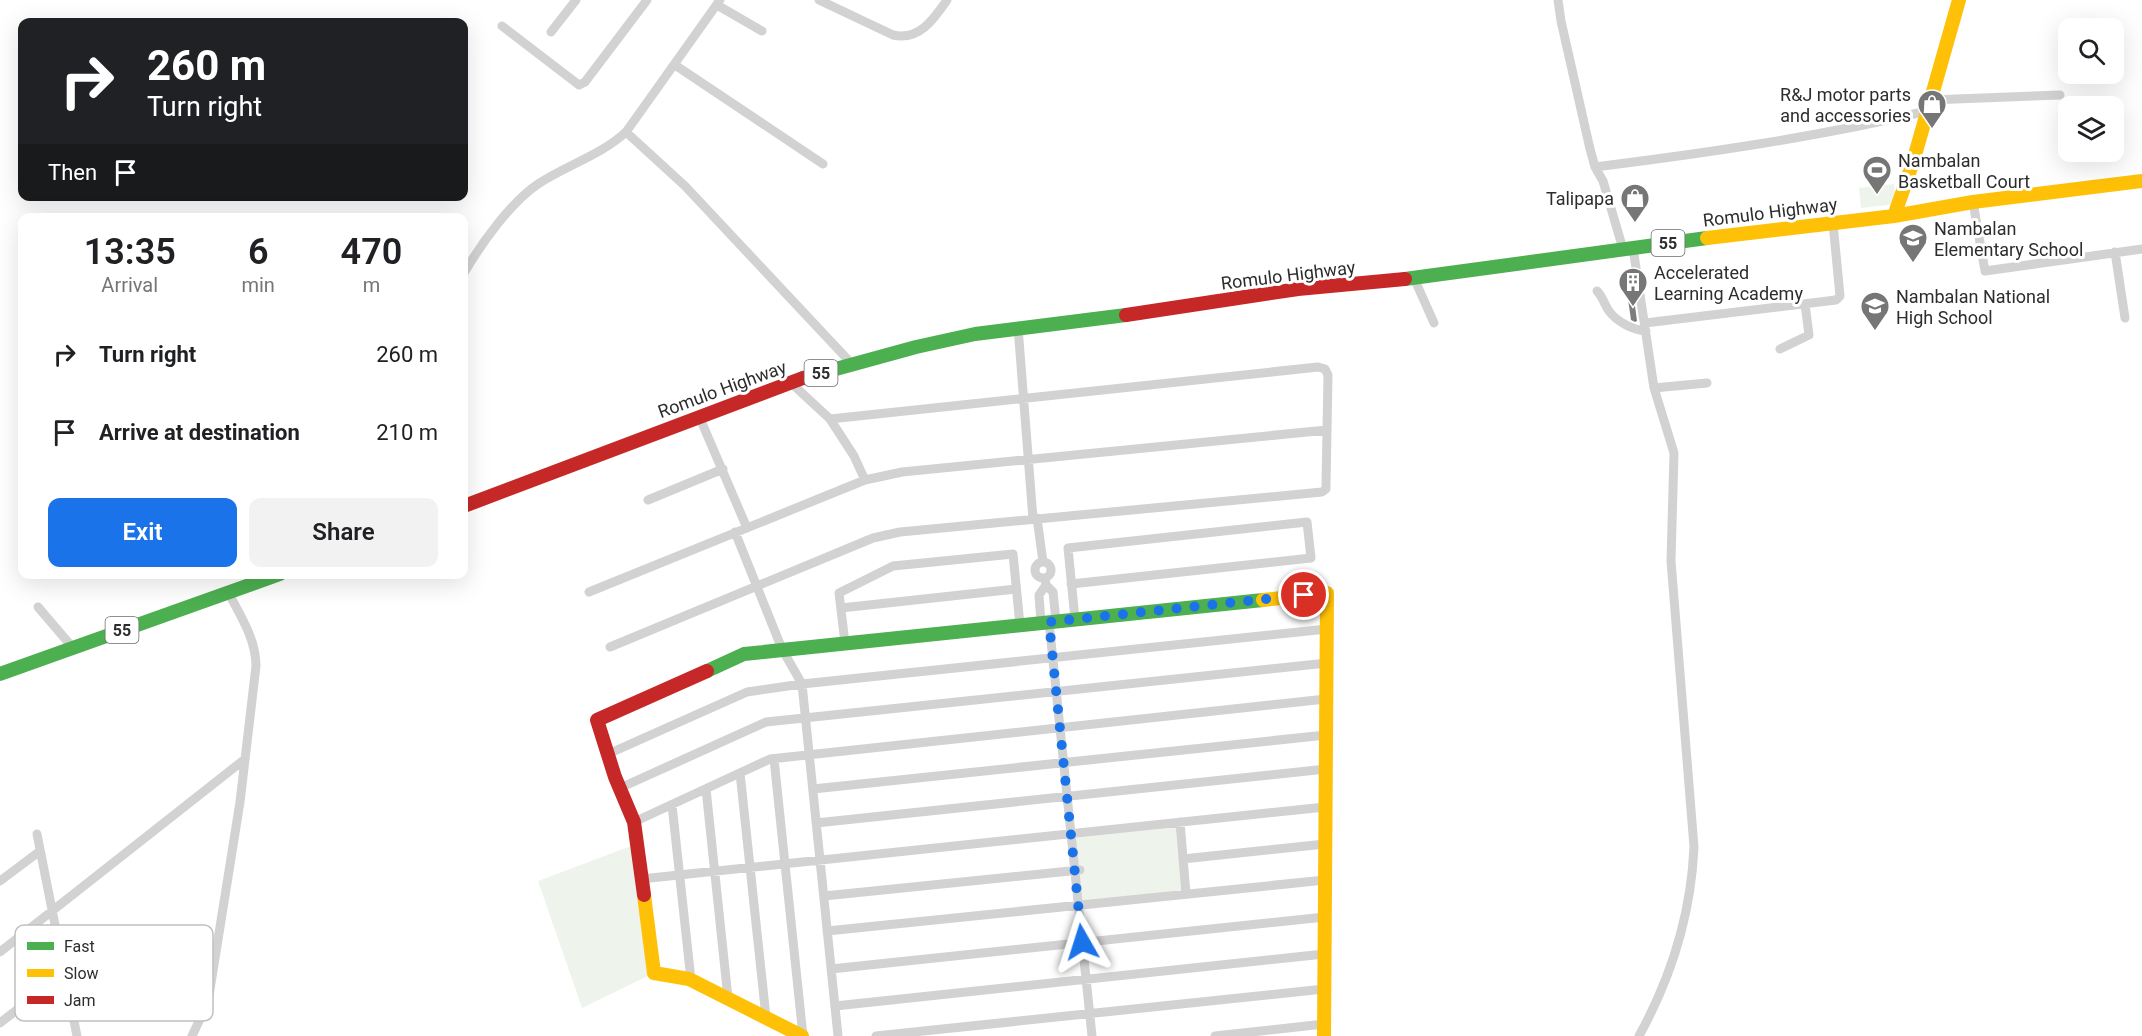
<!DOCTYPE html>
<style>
:root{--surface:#fff;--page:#f2f2f2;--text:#202124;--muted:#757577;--accent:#1a73e8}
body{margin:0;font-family:Roboto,sans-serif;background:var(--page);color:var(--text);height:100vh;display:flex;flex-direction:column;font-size:22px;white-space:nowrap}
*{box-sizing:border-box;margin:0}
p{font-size:20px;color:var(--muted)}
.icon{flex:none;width:33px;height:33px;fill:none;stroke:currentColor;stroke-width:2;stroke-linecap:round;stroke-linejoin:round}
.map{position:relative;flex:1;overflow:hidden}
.details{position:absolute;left:18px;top:213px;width:450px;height:366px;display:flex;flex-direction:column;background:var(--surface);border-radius:12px;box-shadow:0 6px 24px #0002}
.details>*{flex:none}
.banner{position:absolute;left:18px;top:18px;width:450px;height:183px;border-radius:12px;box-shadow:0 6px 24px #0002;background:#202124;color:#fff;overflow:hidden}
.tools{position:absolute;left:2058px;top:18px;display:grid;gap:12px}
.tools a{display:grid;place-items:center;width:66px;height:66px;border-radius:12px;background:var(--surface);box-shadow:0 6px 24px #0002;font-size:30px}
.pin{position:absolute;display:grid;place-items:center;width:51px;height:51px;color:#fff;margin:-26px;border:3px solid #fff;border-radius:50%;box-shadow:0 2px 6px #0007}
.me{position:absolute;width:66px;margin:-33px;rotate:354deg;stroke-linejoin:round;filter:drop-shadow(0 0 4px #0008)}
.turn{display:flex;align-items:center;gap:21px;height:126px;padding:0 30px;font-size:27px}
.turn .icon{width:78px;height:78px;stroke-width:2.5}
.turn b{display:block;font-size:42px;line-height:51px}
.then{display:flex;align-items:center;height:57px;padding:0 30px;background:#0003;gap:12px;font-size:22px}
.eta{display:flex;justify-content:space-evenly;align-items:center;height:102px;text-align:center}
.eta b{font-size:36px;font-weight:600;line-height:42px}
.button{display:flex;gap:12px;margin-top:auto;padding:12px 30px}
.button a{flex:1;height:69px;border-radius:12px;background:var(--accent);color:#fff;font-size:24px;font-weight:600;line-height:69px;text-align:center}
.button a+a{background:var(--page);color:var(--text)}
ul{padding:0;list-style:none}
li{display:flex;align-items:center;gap:18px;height:78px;padding:0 30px}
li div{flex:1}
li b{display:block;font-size:22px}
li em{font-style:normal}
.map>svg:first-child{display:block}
.green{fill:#eef4eb}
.building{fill:#7e7e7e}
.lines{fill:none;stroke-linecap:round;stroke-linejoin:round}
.street{stroke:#d2d2d2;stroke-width:9}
.fast{stroke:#4caf50;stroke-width:14}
.slow{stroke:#ffc107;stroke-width:14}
.jam{stroke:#c62828;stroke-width:14}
.route{stroke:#1a73e8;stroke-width:10;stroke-dasharray:0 18}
.labels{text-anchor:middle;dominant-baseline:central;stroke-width:6;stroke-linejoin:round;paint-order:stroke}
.shield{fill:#fff;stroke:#6c6c6c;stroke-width:1.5}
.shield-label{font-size:16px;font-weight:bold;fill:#2d2d2d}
.poi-label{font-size:18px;fill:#2d2d2d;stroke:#fff;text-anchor:start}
.street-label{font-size:18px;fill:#2d2d2d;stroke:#fff}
.key{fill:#fff;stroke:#c0c0c0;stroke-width:1.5}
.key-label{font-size:16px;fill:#2d2d2d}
</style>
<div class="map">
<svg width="2142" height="1036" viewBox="0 0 2142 1036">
<rect width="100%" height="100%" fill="#fff"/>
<!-- green -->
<path class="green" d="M 1894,184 L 1896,204 L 1861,208 L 1859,188 Z
M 1178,826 L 1184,891 L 1082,901 L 1075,838 Z
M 631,846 L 654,973 L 582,1008 L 538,881 Z"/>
<!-- building -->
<path class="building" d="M 1633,291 L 1637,321 L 1635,322 L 1631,320 L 1627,292 Z"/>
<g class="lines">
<!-- street -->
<path class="street" d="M 819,0 L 893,35 C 919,41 934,19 947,0
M 1558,0 L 1561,21 L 1590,149 L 1595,167 L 1603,181 L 1623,249
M 717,5 L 762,31
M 502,26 L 579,85 L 585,82 L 647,0
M 551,32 L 576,0
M 675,65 L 823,164
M 1930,100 L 2060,95
M 626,132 L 685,186 L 851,363
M 1595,167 C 1706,153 1818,137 1927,111
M 1973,202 L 1985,271 L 2142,249
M 1633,248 L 1654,388 L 1674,453 L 1671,561 L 1694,847 C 1691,915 1672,976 1639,1036
M 2115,252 L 2125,318
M 464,273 C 481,244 510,203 538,184 C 567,165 601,155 626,132 L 720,0
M 1414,278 L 1434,323
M 1597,291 C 1603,297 1604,304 1609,311 C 1617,322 1633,330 1646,331
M 1645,323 L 1836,300 L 1840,296 L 1833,223
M 1018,327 L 1033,519
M 1780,349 L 1809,335 L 1805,304
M 790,382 L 830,419
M 1654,388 L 1707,383
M 699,416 L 747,528
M 648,500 L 723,469
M 1037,518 L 1043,562
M 735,532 L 782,649 L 802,684 L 838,1036
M1035 570a8 8 0 1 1 16 0a8 8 0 1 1-16 0Z
M 1045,579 L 1046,585 L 1053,592 L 1056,621
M 1071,584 L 1311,558 L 1307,522 L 1068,548 L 1075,619
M 589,592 L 865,480 L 902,472 L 1327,430
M 38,607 L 73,648
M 841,608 L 1016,589
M 1049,622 L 1092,1036
M 1041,623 L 1039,595 L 1046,585
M 845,643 L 839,593 L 893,566 L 1013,554 L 1020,625
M 610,647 L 873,538 L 900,532 L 1322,492 L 1326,489 L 1326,484 L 1328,375 L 1325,369 L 1318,367 L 830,419 L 854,456 L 865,480
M 608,754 L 747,692 L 802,684 L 1327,629
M 774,759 L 803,1036
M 740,773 L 766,1017
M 620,788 L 766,722 L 1327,663
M 706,789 L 728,998
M 813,789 L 1326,735
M 672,805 L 691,980
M 634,822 L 770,759 L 1326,699
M 1180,822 L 1186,894
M 816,823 L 1326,769
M 37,834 L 77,1036
M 1183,859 L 1325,844
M 641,879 L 1325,807
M 0,881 L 40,851
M 824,896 L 1080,870
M 827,931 L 1325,880
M 0,952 L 245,759
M 831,969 L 1325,917
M 835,1006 L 1324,954
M 0,1023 L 64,973
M 192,1036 L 208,1002 L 240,802 L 256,666 C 256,639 240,615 228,592
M 876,1036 L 1324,989
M 1215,1036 L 1324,1024"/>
<!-- fast -->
<path class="fast" d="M 1405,279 L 1707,238
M 803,378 L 916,347 L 975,334 L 1126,315
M 707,671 L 744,654 L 1263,600
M 0,674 L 280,574"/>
<!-- slow -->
<path class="slow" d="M 1894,216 L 1913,162 L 1959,0
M 1707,238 L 1894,216 L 1973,202 L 2142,181
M 1263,600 L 1327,593 L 1324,1036
M 644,895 L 654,973 L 689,979 L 802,1036"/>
<!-- jam -->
<path class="jam" d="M 1126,315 L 1298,289 L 1405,279
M 464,506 L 803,378
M 644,895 L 634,822 L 615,777 L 597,720 L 707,671"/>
</g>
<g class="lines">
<!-- route -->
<path class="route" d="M 1082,942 L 1049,622 L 1304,595"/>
</g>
<!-- icons -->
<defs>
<g id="shop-pin" transform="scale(1.5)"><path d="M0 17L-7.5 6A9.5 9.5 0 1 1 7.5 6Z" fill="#767676" stroke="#fff"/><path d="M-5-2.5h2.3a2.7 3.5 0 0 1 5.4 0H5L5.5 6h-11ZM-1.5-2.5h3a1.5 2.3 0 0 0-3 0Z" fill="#fff"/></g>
<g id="stadium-pin" transform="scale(1.5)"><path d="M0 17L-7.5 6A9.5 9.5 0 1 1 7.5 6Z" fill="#767676" stroke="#fff"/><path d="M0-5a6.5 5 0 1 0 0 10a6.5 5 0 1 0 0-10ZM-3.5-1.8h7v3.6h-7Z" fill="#fff"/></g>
<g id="school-pin" transform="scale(1.5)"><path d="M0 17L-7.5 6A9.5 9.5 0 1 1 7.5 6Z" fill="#767676" stroke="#fff"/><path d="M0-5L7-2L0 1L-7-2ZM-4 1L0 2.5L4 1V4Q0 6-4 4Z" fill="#fff"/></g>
<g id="building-pin" transform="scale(1.5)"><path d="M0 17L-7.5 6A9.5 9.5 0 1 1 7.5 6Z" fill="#767676" stroke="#fff"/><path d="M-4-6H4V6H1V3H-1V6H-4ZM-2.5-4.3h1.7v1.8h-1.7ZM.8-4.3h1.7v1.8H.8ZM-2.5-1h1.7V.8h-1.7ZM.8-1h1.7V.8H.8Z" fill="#fff"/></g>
</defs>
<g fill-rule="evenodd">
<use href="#shop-pin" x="1932" y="104"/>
<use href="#stadium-pin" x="1877" y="170"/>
<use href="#shop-pin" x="1635" y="198"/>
<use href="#school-pin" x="1913" y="238"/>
<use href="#building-pin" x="1633" y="282"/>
<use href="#school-pin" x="1875" y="306"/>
</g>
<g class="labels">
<!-- shield labels -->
<g class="shield">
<rect x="1651.5" y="230" width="33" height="26" rx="4.5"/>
<rect x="804.5" y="360" width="33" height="26" rx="4.5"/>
<rect x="105.5" y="617" width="33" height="26" rx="4.5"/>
</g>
<g class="shield-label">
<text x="1668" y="243">55</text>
<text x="821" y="373">55</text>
<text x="122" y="630">55</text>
</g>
<!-- poi labels -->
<g class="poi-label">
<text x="1911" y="94" text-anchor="end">R&amp;J motor parts<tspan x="1911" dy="21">and accessories</tspan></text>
<text x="1898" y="160">Nambalan<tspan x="1898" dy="21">Basketball Court</tspan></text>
<text x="1614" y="198" text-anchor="end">Talipapa</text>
<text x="1934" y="228">Nambalan<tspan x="1934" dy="21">Elementary School</tspan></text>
<text x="1654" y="272">Accelerated<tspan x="1654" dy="21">Learning Academy</tspan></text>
<text x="1896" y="296">Nambalan National<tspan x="1896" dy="21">High School</tspan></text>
</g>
<!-- street labels -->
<g class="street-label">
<text transform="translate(1770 212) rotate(-7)">Romulo Highway</text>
<text transform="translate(1288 275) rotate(-7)">Romulo Highway</text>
<text transform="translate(722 389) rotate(-20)">Romulo Highway</text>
</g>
</g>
<!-- legend -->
<rect x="15" y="925" width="198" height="96" rx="9" class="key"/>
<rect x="27" y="942" width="27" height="8" fill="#4caf50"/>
<rect x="27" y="969" width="27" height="8" fill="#ffc107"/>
<rect x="27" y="996" width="27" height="8" fill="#c62828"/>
<g class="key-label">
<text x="64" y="952">Fast</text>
<text x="64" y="979">Slow</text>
<text x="64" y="1006">Jam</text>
</g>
</svg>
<div class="tools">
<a><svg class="icon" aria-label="search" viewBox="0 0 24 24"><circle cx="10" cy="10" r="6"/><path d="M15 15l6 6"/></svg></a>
<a><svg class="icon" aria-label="layers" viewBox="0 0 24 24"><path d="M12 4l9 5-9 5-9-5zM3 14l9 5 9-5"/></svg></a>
</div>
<div class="pin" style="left:1304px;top:595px;background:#d93025"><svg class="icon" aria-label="arrive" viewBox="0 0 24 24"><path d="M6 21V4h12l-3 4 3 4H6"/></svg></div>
<svg class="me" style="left:1082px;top:942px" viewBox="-20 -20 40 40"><path d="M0-17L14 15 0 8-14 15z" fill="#1a73e8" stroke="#fff" stroke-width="4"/></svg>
<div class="banner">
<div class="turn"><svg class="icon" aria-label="right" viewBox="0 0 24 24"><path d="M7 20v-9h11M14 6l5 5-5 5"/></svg><div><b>260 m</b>Turn right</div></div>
<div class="then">Then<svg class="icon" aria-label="arrive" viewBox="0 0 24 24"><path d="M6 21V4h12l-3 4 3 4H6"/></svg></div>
</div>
<section class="details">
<div class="eta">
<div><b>13:35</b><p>Arrival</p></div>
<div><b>6</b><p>min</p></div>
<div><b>470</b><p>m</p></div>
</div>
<ul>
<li><svg class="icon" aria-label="right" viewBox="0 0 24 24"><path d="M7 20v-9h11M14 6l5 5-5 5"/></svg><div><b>Turn right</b></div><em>260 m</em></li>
<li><svg class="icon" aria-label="arrive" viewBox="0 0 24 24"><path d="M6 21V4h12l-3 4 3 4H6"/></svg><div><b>Arrive at destination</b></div><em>210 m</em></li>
</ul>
<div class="button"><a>Exit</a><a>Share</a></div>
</section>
</div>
